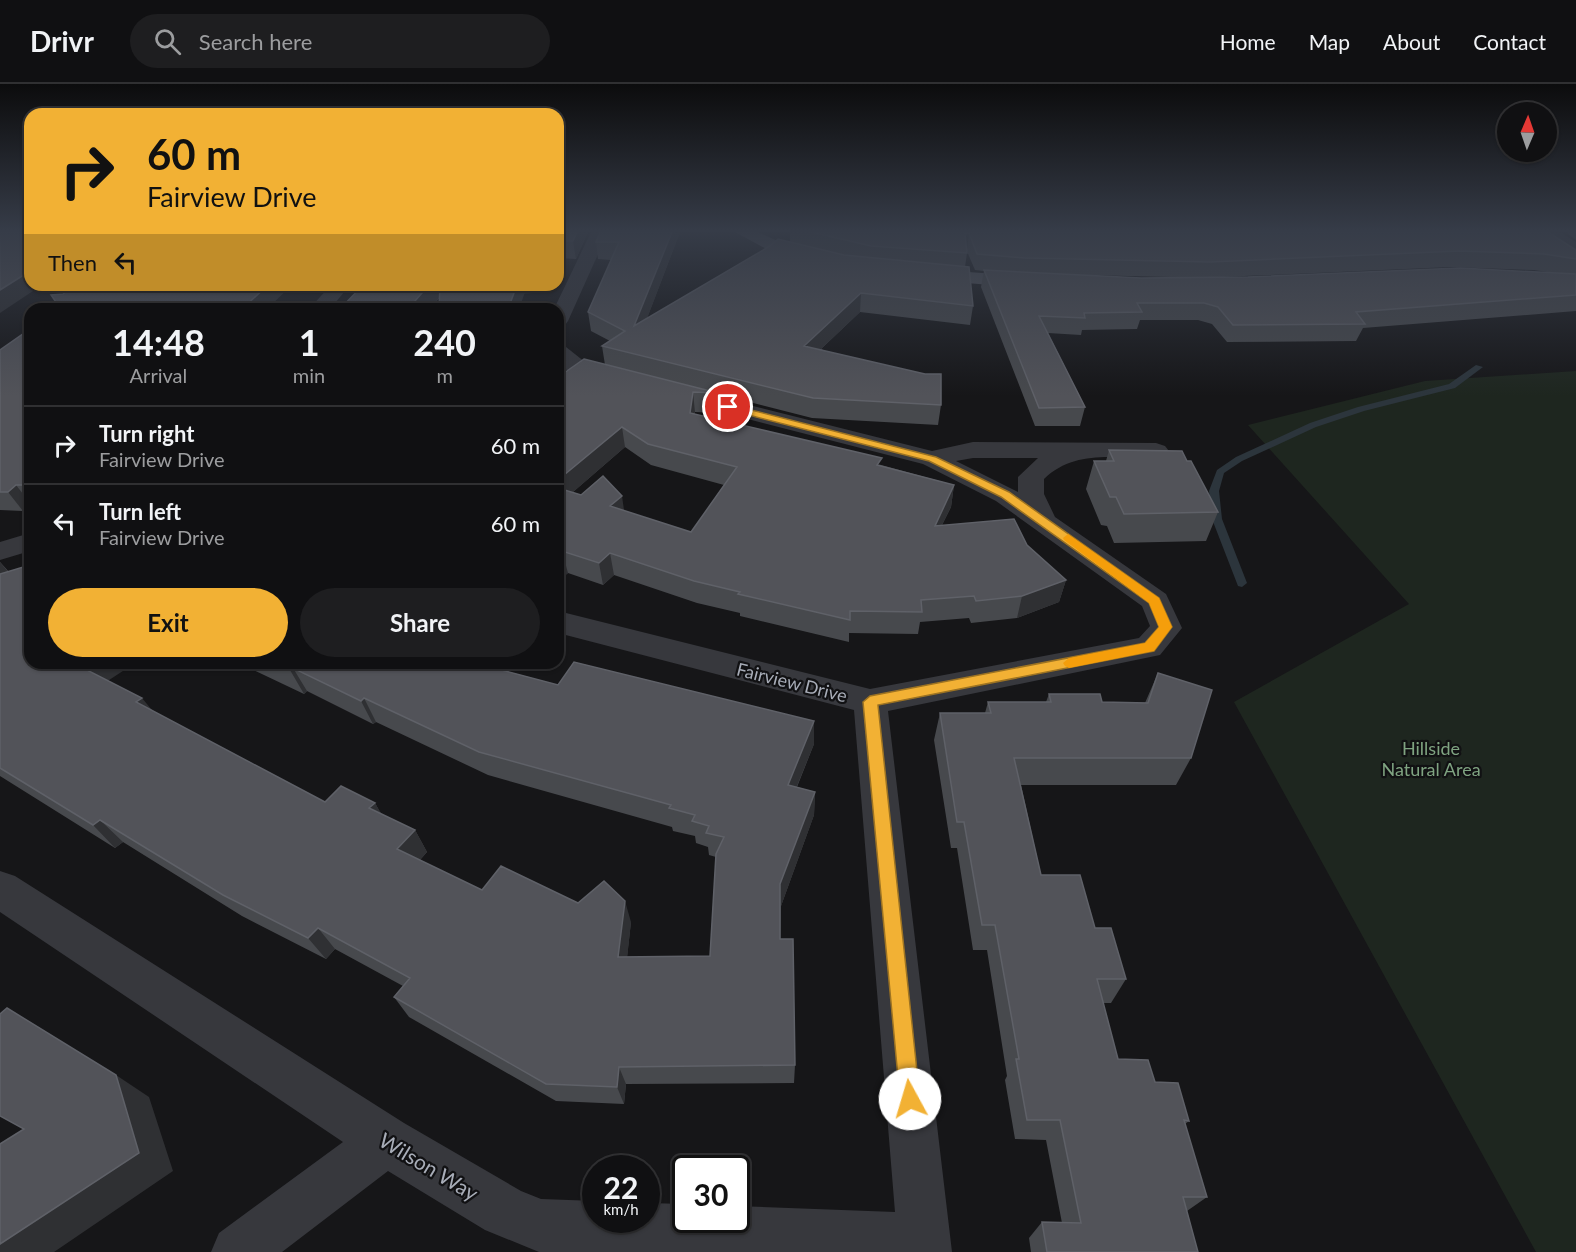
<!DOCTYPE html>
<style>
:root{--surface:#101012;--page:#1e1e20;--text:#f1f3f6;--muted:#9c9d9f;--line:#303032;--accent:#f2b134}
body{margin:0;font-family:Lato,sans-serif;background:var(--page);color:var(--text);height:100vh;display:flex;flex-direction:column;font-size:22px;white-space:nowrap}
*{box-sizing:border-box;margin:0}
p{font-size:20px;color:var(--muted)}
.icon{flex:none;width:33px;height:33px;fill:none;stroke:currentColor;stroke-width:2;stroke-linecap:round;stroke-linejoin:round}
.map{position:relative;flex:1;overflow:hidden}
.details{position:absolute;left:24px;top:219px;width:540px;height:366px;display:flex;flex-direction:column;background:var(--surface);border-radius:18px;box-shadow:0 2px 4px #0004,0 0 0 2px var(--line)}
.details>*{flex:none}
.guide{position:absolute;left:24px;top:24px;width:540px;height:183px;border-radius:18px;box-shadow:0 2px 4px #0004,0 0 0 2px var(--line);background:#f2b134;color:#111;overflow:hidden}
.needle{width:39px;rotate:2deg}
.fabs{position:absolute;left:1497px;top:18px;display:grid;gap:12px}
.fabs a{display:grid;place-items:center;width:60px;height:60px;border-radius:50%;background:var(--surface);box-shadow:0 2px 4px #0004,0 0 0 2px var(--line);font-size:30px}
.speed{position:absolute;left:582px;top:1071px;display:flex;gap:12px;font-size:30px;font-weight:700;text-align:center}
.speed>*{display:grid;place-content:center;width:78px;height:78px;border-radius:50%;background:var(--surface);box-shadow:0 2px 4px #0004,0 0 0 2px var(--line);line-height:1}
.speed small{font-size:15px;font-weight:400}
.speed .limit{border:3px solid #111;border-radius:9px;background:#fff;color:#111}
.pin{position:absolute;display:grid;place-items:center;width:51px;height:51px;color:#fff;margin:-26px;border:3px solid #fff;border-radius:50%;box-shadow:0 2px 6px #0007}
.me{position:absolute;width:66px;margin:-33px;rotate:354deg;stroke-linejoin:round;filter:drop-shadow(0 0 4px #0008)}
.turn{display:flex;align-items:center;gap:21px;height:126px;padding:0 24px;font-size:27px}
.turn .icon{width:78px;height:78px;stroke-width:2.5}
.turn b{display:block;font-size:42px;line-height:51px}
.then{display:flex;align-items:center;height:57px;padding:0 24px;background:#0003;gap:12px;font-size:22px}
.eta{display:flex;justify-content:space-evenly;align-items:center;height:102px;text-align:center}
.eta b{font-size:36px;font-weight:700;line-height:42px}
.cta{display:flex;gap:12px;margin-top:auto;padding:12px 24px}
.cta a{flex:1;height:69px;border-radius:36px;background:var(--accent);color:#111;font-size:24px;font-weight:700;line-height:69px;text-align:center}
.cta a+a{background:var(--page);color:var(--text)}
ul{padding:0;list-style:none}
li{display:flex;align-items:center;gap:18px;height:78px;padding:0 24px;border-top:2px solid var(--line)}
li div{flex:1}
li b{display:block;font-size:22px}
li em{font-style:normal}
header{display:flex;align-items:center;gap:36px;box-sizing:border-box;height:84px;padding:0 30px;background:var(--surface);border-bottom:2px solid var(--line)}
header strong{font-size:28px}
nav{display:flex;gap:33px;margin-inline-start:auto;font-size:21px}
.search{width:420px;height:54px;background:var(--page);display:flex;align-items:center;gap:15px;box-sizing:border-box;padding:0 21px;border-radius:33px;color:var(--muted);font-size:22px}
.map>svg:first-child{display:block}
.green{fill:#1e261f}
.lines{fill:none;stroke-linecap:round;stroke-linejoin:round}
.stream{fill:#2c353c;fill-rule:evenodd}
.minor{fill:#37383d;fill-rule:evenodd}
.major{fill:#53555c;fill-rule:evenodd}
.wall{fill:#47494d;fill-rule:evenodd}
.shaded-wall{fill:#2f3033}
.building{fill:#525359;stroke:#5f6168;stroke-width:1.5}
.route{fill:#f2b134;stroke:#9d7322;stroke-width:1.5}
.slow{fill:#f59e0b}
.labels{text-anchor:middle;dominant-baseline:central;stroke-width:4.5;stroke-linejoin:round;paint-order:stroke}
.street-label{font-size:18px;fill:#a8adb8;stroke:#111113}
.park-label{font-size:18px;fill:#7fa381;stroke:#111113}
.near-street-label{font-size:21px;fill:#a8adb8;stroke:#111113}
</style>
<header>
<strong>Drivr</strong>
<div class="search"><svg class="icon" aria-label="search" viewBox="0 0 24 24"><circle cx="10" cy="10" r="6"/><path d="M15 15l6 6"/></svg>Search here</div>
<nav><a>Home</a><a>Map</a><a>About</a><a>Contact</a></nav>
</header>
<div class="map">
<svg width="1576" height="1168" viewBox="0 0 1576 1168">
<rect width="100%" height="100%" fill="#161618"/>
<!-- green -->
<path class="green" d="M 1576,287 L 1576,1168 L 1536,1168 L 1234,618 L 1409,520 L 1248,341 L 1425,297 Z"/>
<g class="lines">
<!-- stream -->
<path class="stream" d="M 1476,281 L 1483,283 L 1455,304 L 1364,327 L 1316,343 L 1242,377 L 1224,389 L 1219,407 L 1222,435 L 1247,499 L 1242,503 L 1238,502 L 1212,435 L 1209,407 L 1217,386 L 1236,373 L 1310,339 L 1358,323 L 1449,300 Z"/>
<!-- minor -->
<path class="minor" d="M 591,148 L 608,148 L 568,237 L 565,241 L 558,243 L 558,225 L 554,225 Z
M 1540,148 L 1560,148 L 1576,158 L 1576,171 Z
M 331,201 L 350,201 L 330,225 L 309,225 Z
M 558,262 L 566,263 L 585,278 L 627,290 L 630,295 L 627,300 L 619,302 L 569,288 L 558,279 Z
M 674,302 L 932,367 L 973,358 L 1156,359 L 1165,362 L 1169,367 L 1165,372 L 1156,375 C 1116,374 1075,365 1044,395 L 1044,410 L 1055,433 L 1166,510 L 1182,544 L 1160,571 L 888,627 L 952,1168 L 539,1168 L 485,1146 L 388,1087 L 282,1168 L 211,1168 L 219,1149 L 343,1058 L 0,828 L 0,787 L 15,792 L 404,1039 L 521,1107 L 541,1115 L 596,1117 L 596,1136 L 646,1136 L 646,1119 L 686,1120 L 686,1136 L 736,1136 L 736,1122 L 895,1128 L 854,626 L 558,549 L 558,527 L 870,605 L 1139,554 L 1150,542 L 1142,522 L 996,417 L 923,380 L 666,314 L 663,309 L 666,304 ZM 973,374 L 1038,374 L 1018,393 L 1018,408 L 956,377 Z
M 30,449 L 30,467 L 0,476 L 0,458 Z"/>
<!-- major -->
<path class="major" d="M 735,148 L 758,148 L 784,160 L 821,170 L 824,174 L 815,179 L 772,168 Z
M 925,185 L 1026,192 L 1035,198 L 1026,204 L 918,195 L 916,191 Z"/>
</g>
<!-- wall -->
<path class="wall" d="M 558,148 L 588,148 L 576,175 L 558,174 Z
M 600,148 L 680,148 L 647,234 L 790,158 L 790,148 L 1548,148 L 1576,166 L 1576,227 L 1363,244 L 1356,257 L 1227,258 L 1212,240 L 1198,236 L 1140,236 L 1137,245 L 1082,246 L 1081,251 L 1048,249 L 1085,323 L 1080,342 L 1035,342 L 981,203 L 984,187 L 975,186 L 966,165 L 967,169 L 965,183 L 973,222 L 970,241 L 860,228 L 821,265 L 941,321 L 938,341 L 812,334 L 718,310 L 719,329 L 695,328 L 695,330 L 954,401 L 951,423 L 942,441 L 1027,461 L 1066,496 L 1059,518 L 1017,534 L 971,539 L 969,534 L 920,538 L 918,550 L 849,549 L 849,558 L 740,532 L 740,529 L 697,519 L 614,491 L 603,501 L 568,489 L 563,493 L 558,491 L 558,287 L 564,289 L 605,281 L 602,262 L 610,257 L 591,247 L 588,228 L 611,176 L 598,175 L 596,158 ZM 1450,183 L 1534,186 L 1554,189 L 1222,193 ZM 1087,191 L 1170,193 L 1141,194 ZM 625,363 L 651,381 L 724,401 L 691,448 L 624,427 L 573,408 Z
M 1567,148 L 1576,148 L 1576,156 L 1568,150 Z
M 363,201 L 539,201 L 534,209 L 440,213 L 430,225 L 340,225 Z
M 30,245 L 30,420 L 23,427 L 0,426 L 0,266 Z
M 1109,366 L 1218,428 L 1206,457 L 1114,459 L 1107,442 L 1101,441 L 1086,405 L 1094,377 L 1106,377 Z
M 0,478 L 108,597 L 153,627 L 325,718 L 375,719 L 381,730 L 415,746 L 427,768 L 420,776 L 482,806 L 578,819 L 631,838 L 627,873 L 710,872 L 716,773 L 709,771 L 708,763 L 696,759 L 695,752 L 673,747 L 672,743 L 488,691 L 376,638 L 373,640 L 307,607 L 304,610 L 243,581 L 242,579 L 500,579 L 498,581 L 499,585 L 558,601 L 814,637 L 814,660 L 797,703 L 815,708 L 814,731 L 781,822 L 780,855 L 795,981 L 794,999 L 626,1000 L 624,1020 L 556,1017 L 409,933 L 394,913 L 403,902 L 335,865 L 326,875 L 242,832 L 123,758 L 115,764 L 0,692 Z
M 1158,589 L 1191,674 L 1176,701 L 1021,701 L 1041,791 L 1095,844 L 1126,895 L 1111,919 L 1103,919 L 1118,975 L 1155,998 L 1189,1037 L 1185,1040 L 1207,1113 L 1187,1127 L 1198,1168 L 1031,1168 L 1029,1154 L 1042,1138 L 1062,1139 L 1046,1056 L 1015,1055 L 1005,996 L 1007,992 L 987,866 L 973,866 L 957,764 L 951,764 L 934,656 L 940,629 L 985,629 L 988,618 L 1046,618 L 1049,610 L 1102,618 L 1145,619 Z"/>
<!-- shaded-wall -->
<path class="shaded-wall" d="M 577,148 L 588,148 L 576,175 L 573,157 Z
M 672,148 L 680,148 L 637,261 L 634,242 Z
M 969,149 L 967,165 L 962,166 L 965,150 Z
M 30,187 L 30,201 L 42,201 L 0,229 L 0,206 Z
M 268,201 L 292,201 L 267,225 L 242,225 Z
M 429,201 L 444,201 L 445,206 L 430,225 L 408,225 Z
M 517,201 L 523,201 L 525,208 L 519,225 L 508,225 Z
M 533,201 L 539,201 L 534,209 Z
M 861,209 L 860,228 L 804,281 L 804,262 Z
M 693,308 L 695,328 L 692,349 L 690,329 Z
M 622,343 L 625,363 L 558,421 L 558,396 Z
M 16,401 L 30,419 L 23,427 L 8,408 Z
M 954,401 L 951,423 L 931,463 L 935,442 Z
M 622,412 L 625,433 L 610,422 Z
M 562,467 L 568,489 L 563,493 L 558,471 Z
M 610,469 L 614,491 L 603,501 L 599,479 Z
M 0,478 L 17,499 L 0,492 Z
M 1066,496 L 1059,518 L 1017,534 L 1022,512 Z
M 80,579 L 135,579 L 97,604 L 77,581 Z
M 474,579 L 500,579 L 498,581 L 500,585 Z
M 293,584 L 307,607 L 304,610 L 290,586 Z
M 142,614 L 161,637 L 136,618 Z
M 364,614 L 376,638 L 373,640 L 361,617 Z
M 814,637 L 814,660 L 788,724 L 788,701 Z
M 815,708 L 814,731 L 781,822 L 780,876 L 780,800 Z
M 375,719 L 388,741 L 369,724 Z
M 100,736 L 123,758 L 115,764 L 93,741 Z
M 415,746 L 427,768 L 410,787 L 397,765 Z
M 625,817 L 631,838 L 625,893 L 618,873 Z
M 318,844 L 335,865 L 326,875 L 308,854 Z
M 619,983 L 626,1000 L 624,1020 L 617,1003 Z
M 116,991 L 149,1013 L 173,1087 L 54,1168 L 0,1168 L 0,1160 Z"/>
<!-- building -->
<path class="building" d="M 0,148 L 30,148 L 30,187 L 0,206 Z
M 558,148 L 577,148 L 573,157 L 558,157 Z
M 600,148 L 672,148 L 634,242 L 770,162 L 778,155 L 844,171 L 969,183 L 973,222 L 861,209 L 804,262 L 925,290 L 941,290 L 941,321 L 813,314 L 602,262 L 625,247 L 588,228 L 619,158 L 596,158 Z
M 811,148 L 1548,148 L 1576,166 L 1576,175 L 1544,170 L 1459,167 L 1210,178 L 1025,174 L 977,170 L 969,149 L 965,150 L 967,169 L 871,162 Z
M 1460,184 L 1576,190 L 1576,211 L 1356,228 L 1365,240 L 1233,241 L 1218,223 L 1204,219 L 1137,219 L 1142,228 L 1084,229 L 1085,234 L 1039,232 L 1085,323 L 1039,324 L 984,186 L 1141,194 L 1248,193 Z
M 75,201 L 268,201 L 242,225 L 59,225 L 60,224 L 51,211 L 63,210 Z
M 363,201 L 429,201 L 408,225 L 340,225 Z
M 440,201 L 517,201 L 508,225 L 439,225 Z
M 30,245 L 30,401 L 16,401 L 8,408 L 0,408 L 0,266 Z
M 584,275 L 718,309 L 693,308 L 690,329 L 882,374 L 877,381 L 954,401 L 935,442 L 1014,435 L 1027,461 L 1066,496 L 1022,512 L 976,517 L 974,512 L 921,516 L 922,528 L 850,527 L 850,536 L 738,510 L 740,508 L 694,497 L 610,469 L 599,479 L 562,467 L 558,471 L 558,404 L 581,411 L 603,392 L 622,412 L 610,422 L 691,448 L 737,383 L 648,360 L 622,343 L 558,396 L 558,287 L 564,289 Z
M 1109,366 L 1182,367 L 1187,377 L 1191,377 L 1218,428 L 1124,430 L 1116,413 L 1110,413 L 1094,377 L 1114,377 Z
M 30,481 L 30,579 L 80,579 L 77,581 L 142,614 L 136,618 L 325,718 L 341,702 L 375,719 L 369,724 L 415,746 L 397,765 L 482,806 L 501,782 L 578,819 L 604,797 L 625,817 L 618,873 L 710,872 L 716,770 L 724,753 L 706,749 L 709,742 L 692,737 L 695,731 L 669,724 L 671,721 L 479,668 L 364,614 L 361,617 L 293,584 L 290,586 L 274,579 L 475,579 L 558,601 L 574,578 L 814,637 L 788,701 L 815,708 L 780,800 L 780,855 L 793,855 L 795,981 L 619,983 L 617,1003 L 546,1000 L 394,913 L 410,894 L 318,844 L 308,854 L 223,811 L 100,736 L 93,741 L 0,684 L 0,490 Z
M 1158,589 L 1212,606 L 1191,674 L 1014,674 L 1041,791 L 1080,791 L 1095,844 L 1111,844 L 1126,895 L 1097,895 L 1118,975 L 1148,976 L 1155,998 L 1178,999 L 1189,1037 L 1184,1036 L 1207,1113 L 1183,1113 L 1198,1168 L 1047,1168 L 1042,1138 L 1081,1139 L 1060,1036 L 1027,1036 L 1016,975 L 1019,975 L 995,841 L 982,841 L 964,738 L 957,738 L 940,629 L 991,629 L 988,618 L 1051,618 L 1049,610 L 1100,610 L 1102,618 L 1148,619 Z
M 7,924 L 116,991 L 139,1069 L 0,1160 L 0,1060 L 24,1045 L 0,1032 L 0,930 Z"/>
<!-- sky -->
<linearGradient id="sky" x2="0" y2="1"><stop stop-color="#0c0c0d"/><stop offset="0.47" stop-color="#363c48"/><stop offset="1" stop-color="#363c48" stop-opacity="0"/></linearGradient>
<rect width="1576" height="312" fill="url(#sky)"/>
<!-- route -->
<path class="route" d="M 728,320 L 936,373 L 1009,408 L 1159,514 L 1172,543 L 1154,567 L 1149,568 L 878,621 L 920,1015 L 917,1022 L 910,1025 L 902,1022 L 900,1015 L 863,618 L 870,612 L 1145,559 L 1159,543 L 1149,519 L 1001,413 L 929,377 L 725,325 L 725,321 Z"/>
<!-- slow -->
<path class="slow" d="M 1068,450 L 1159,514 L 1172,543 L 1154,567 L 1069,584 L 1065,582 L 1063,579 L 1069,574 L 1145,559 L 1159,543 L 1149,519 L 1064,456 L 1063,454 Z"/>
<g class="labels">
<!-- street labels -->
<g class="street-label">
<text transform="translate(792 598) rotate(14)">Fairview Drive</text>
</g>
<!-- park labels -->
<g class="park-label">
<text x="1431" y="664">Hillside<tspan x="1431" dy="21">Natural Area</tspan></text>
</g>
<!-- near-street labels -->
<g class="near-street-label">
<text transform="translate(429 1082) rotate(31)">Wilson Way</text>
</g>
</g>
</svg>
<div class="fabs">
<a><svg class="needle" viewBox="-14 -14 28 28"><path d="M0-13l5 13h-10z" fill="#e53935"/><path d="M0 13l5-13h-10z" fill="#9c9d9f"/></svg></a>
</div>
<div class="speed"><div>22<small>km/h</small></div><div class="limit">30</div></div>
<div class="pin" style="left:728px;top:323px;background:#d93025"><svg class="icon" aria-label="arrive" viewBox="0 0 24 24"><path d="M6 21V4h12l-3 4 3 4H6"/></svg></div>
<svg class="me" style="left:910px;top:1015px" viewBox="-20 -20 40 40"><circle r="19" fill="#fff"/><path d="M0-13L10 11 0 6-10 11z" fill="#f2b134"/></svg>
<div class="guide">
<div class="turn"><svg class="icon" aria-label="right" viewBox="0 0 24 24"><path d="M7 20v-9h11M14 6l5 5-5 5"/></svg><div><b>60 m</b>Fairview Drive</div></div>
<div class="then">Then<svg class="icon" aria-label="left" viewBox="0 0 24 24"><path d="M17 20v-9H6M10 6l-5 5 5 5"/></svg></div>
</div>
<section class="details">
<div class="eta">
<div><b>14:48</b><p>Arrival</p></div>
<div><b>1</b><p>min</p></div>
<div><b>240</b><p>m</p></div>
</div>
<ul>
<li><svg class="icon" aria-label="right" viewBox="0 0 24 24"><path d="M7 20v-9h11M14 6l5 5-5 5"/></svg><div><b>Turn right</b><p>Fairview Drive</p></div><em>60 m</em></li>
<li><svg class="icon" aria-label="left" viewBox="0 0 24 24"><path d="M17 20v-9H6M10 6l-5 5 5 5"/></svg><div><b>Turn left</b><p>Fairview Drive</p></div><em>60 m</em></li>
</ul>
<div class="cta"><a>Exit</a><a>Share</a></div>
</section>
</div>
